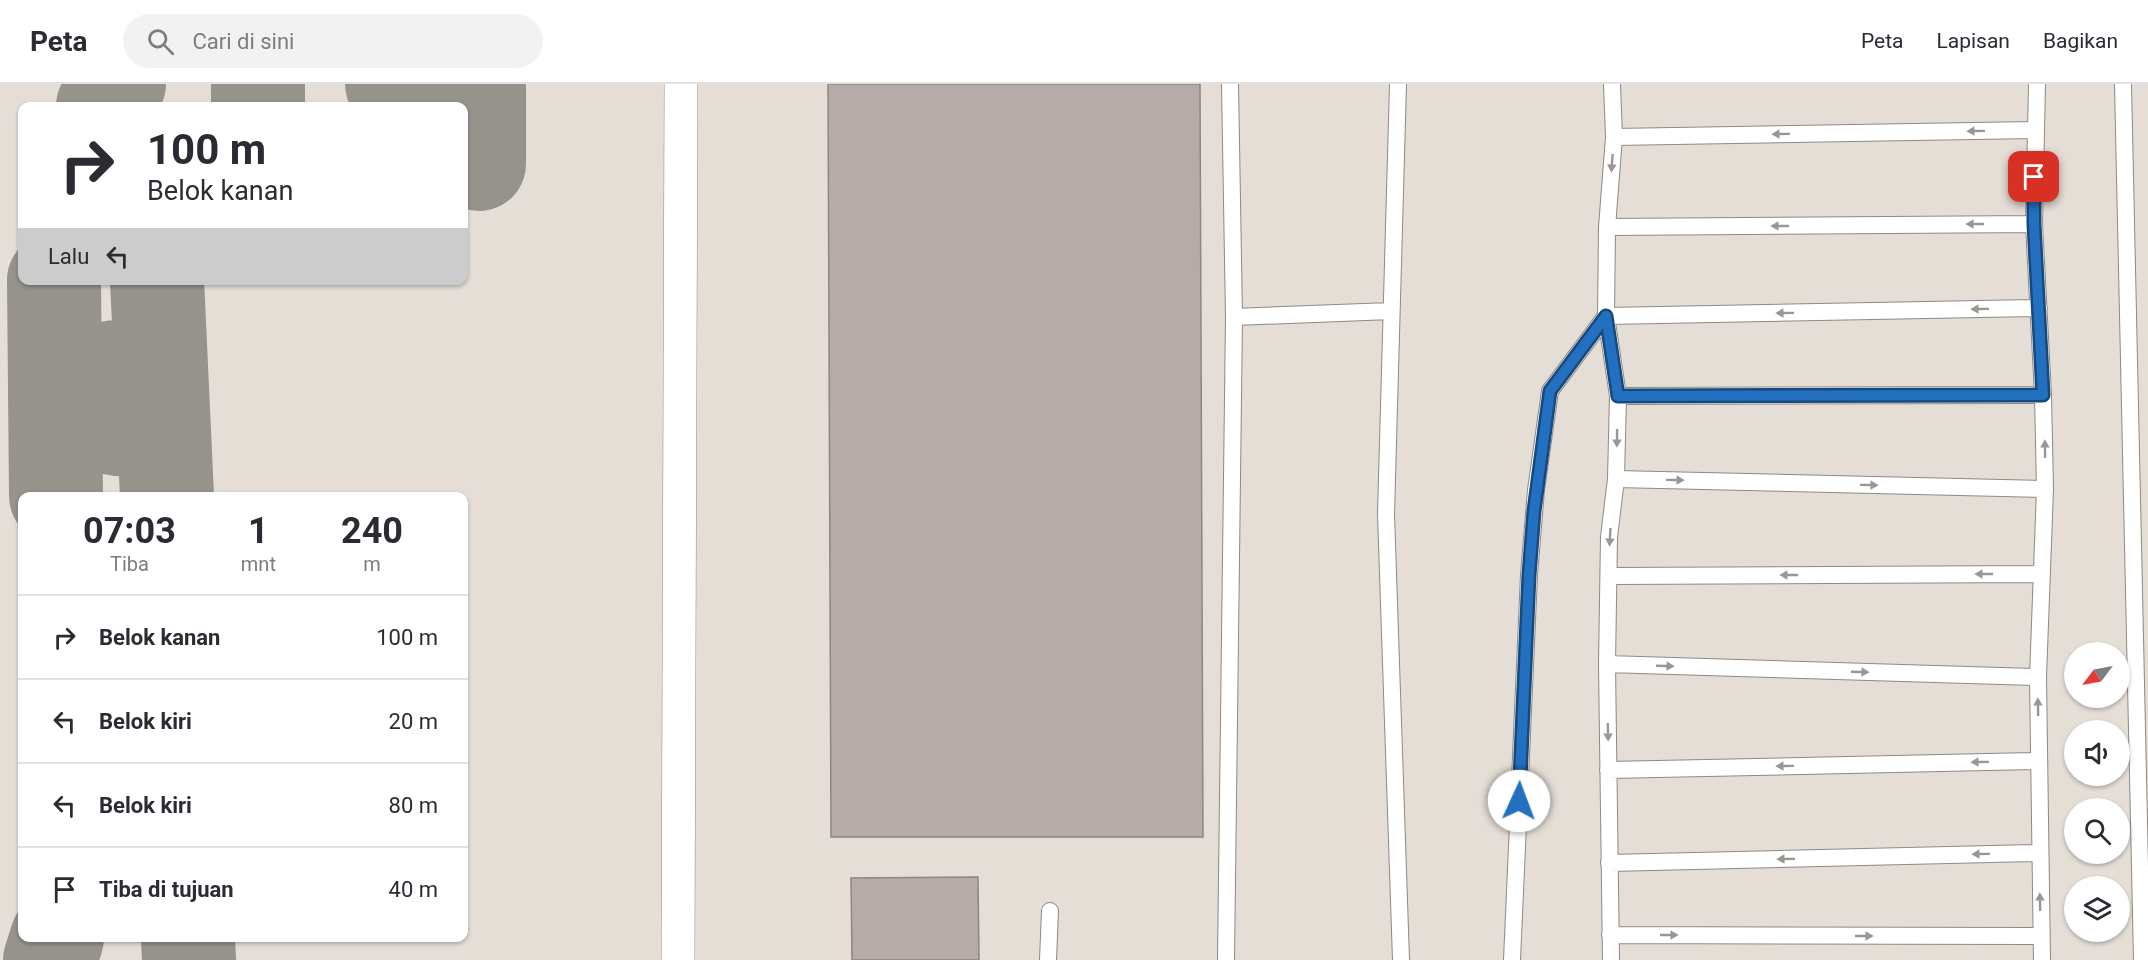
<!DOCTYPE html>
<html lang="id">
<style>
:root{--surface:#fff;--page:#f2f2f3;--text:#2b2b33;--muted:#7c7c81;--line:#e1e1e2}
body{margin:0;font-family:Roboto,sans-serif;background:var(--page);color:var(--text);height:100vh;display:flex;flex-direction:column;font-size:22px;white-space:nowrap}
*{box-sizing:border-box;margin:0}
p{font-size:20px;color:var(--muted)}
.icon{flex:none;width:33px;height:33px;fill:none;stroke:currentColor;stroke-width:2;stroke-linecap:round;stroke-linejoin:round}
.map{position:relative;flex:1;overflow:hidden}
.drawer{position:absolute;left:18px;top:408px;width:450px;height:450px;display:flex;flex-direction:column;background:var(--surface);border-radius:12px;box-shadow:0 2px 4px #0004}
.drawer>*{flex:none}
.guide{position:absolute;left:18px;top:18px;width:450px;height:183px;border-radius:12px;box-shadow:0 2px 4px #0004;background:#fff;color:var(--text);overflow:hidden}
.needle{width:39px;rotate:238deg}
.buttons{position:absolute;left:2064px;top:558px;display:grid;gap:12px}
.buttons a{display:grid;place-items:center;width:66px;height:66px;border-radius:50%;background:var(--surface);box-shadow:0 2px 4px #0004;font-size:30px}
.pin{position:absolute;display:grid;place-items:center;width:51px;height:51px;color:#fff;margin:-26px;border-radius:12px;box-shadow:0 3px 9px #0006}
.me{position:absolute;width:66px;margin:-33px;rotate:2deg;stroke-linejoin:round;filter:drop-shadow(0 0 4px #0008)}
.turn{display:flex;align-items:center;gap:21px;height:126px;padding:0 30px;font-size:27px}
.turn .icon{width:78px;height:78px;stroke-width:2.5}
.turn b{display:block;font-size:42px;line-height:51px}
.then{display:flex;align-items:center;height:57px;padding:0 30px;background:#0003;gap:12px;font-size:22px}
.eta{display:flex;justify-content:space-evenly;align-items:center;height:102px;text-align:center}
.eta b{font-size:36px;font-weight:700;line-height:42px}
ul{padding:0;list-style:none}
li{display:flex;align-items:center;gap:18px;height:84px;padding:0 30px;border-top:2px solid var(--line)}
li div{flex:1}
li b{display:block;font-size:22px}
li em{font-style:normal}
header{display:flex;align-items:center;gap:36px;box-sizing:border-box;height:84px;padding:0 30px;background:var(--surface);border-bottom:2px solid var(--line)}
header strong{font-size:28px}
nav{display:flex;gap:33px;margin-inline-start:auto;font-size:21px}
.search{width:420px;height:54px;background:var(--page);display:flex;align-items:center;gap:15px;box-sizing:border-box;padding:0 21px;border-radius:33px;color:var(--muted);font-size:22px}
.map>svg:first-child{display:block}
.lines{fill:none;stroke-linecap:round;stroke-linejoin:round}
.taxiway{stroke:#96928c;stroke-width:94}
.building{fill:#b6aba9;stroke:#8f8583;stroke-width:1.5}
.lane-casing{stroke:#8f8982;stroke-width:18}
.secondary-casing{stroke:#8f8982;stroke-width:34}
.lane{stroke:#fff;stroke-width:16}
.secondary{stroke:#fff;stroke-width:33}
.oneway{fill:#989796}
.route-casing{stroke:#16497c;stroke-width:15}
.route{stroke:#2270bf;stroke-width:10}
</style>
<header>
<strong>Peta</strong>
<div class="search"><svg class="icon" aria-label="search" viewBox="0 0 24 24"><circle cx="10" cy="10" r="6"/><path d="M15 15l6 6"/></svg>Cari di sini</div>
<nav><a>Peta</a><a>Lapisan</a><a>Bagikan</a></nav>
</header>
<div class="map">
<svg width="2148" height="876" viewBox="0 0 2148 876">
<rect width="100%" height="100%" fill="#e5ded7"/>
<g class="lines">
<!-- taxiway -->
<path class="taxiway" d="M 258,0 L 258,22
M 392,0 L 411,22
M 103,22 L 119,0
M 464,75 L 479,80 L 479,0
M 54,196 L 56,412
M 157,196 L 167,412
M 162,302 C 154,297 144,287 135,285 C 104,276 78,298 55,316 C 73,326 106,348 127,345 C 140,343 151,337 163,331
M 188,854 L 189,876
M 50,876 L 57,854"/>
</g>
<!-- building -->
<path class="building" d="M 828,0 L 1200,0 L 1203,753 L 831,753 Z
M 978,793 L 979,876 L 852,876 L 851,794 Z"/>
<g class="lines">
<!-- lane casing -->
<g class="lane-casing">
<path id="lane" d="M 1398,0 L 1386,430 L 1401,876
M 2037,0 L 2034,140 L 2043,311 L 2045,405 L 2038,593 L 2042,876
M 2123,0 L 2142,876
M 1614,53 L 2035,46
M 1607,143 L 2034,140
M 1606,232 L 2039,224
M 1234,233 L 1391,227
M 1618,312 L 2043,311
M 1616,395 L 2045,405
M 1609,492 L 2042,490
M 1607,580 L 2038,593
M 1608,686 L 2039,677
M 1609,779 L 2039,769
M 1610,851 L 2041,852
M 1048,876 L 1050,827
M 1226,876 L 1234,233 L 1230,0
M 1512,876 L 1529,491 L 1536,406 L 1550,307 L 1606,232
M 1611,876 L 1607,580 L 1609,453 L 1616,395 L 1618,312 L 1606,232 L 1607,143 L 1614,53 L 1612,0"/>
</g>
<!-- secondary casing -->
<g class="secondary-casing">
<path id="secondary" d="M 678,876 L 681,0"/>
</g>
<!-- lane -->
<use href="#lane" class="lane"/>
<!-- secondary -->
<use href="#secondary" class="secondary"/>
</g>
<!-- one-way arrows -->
<defs><path id="oneway-solid" d="M-6-.8H1V-3.2L6.5 0L1 3.2V.8H-6Z" transform="scale(1.5)"/></defs>
<g class="oneway">
<use href="#oneway-solid" transform="translate(1976 47) rotate(179)"/>
<use href="#oneway-solid" transform="translate(1781 50) rotate(179)"/>
<use href="#oneway-solid" transform="translate(1612 79) rotate(94)"/>
<use href="#oneway-solid" transform="translate(1975 140) rotate(180)"/>
<use href="#oneway-solid" transform="translate(1780 142) rotate(180)"/>
<use href="#oneway-solid" transform="translate(1980 225) rotate(179)"/>
<use href="#oneway-solid" transform="translate(1785 229) rotate(179)"/>
<use href="#oneway-solid" transform="translate(1617 354) rotate(91)"/>
<use href="#oneway-solid" transform="translate(2045 365) rotate(-91)"/>
<use href="#oneway-solid" transform="translate(1675 396) rotate(1)"/>
<use href="#oneway-solid" transform="translate(1869 401) rotate(1)"/>
<use href="#oneway-solid" transform="translate(1610 453) rotate(93)"/>
<use href="#oneway-solid" transform="translate(1984 490) rotate(180)"/>
<use href="#oneway-solid" transform="translate(1789 491) rotate(180)"/>
<use href="#oneway-solid" transform="translate(1665 582) rotate(2)"/>
<use href="#oneway-solid" transform="translate(1860 588) rotate(2)"/>
<use href="#oneway-solid" transform="translate(2038 623) rotate(-91)"/>
<use href="#oneway-solid" transform="translate(1608 648) rotate(89)"/>
<use href="#oneway-solid" transform="translate(1980 678) rotate(179)"/>
<use href="#oneway-solid" transform="translate(1785 682) rotate(179)"/>
<use href="#oneway-solid" transform="translate(1981 770) rotate(179)"/>
<use href="#oneway-solid" transform="translate(1786 775) rotate(179)"/>
<use href="#oneway-solid" transform="translate(2040 818) rotate(-91)"/>
<use href="#oneway-solid" transform="translate(1669 851)"/>
<use href="#oneway-solid" transform="translate(1864 852)"/>
</g>
<g class="lines">
<!-- route casing -->
<g class="route-casing">
<path id="route" d="M 1519,717 L 1529,491 L 1534,427 L 1550,307 L 1606,232 L 1618,312 L 2043,311 L 2034,140 L 2034,93"/>
</g>
<!-- route -->
<use href="#route" class="route"/>
</g>
</svg>
<div class="buttons">
<a><svg class="needle" viewBox="-14 -14 28 28"><path d="M0-13l5 13h-10z" fill="#e53935"/><path d="M0 13l5-13h-10z" fill="#7c7c81"/></svg></a>
<a><svg class="icon" aria-label="sound" viewBox="0 0 24 24"><path d="M4 9h4l5-4v14l-5-4H4zM17 9q2 3 0 6"/></svg></a>
<a><svg class="icon" aria-label="search" viewBox="0 0 24 24"><circle cx="10" cy="10" r="6"/><path d="M15 15l6 6"/></svg></a>
<a><svg class="icon" aria-label="layers" viewBox="0 0 24 24"><path d="M12 4l9 5-9 5-9-5zM3 14l9 5 9-5"/></svg></a>
</div>
<div class="pin" style="left:2034px;top:93px;background:#d93025"><svg class="icon" aria-label="arrive" viewBox="0 0 24 24"><path d="M6 21V4h12l-3 4 3 4H6"/></svg></div>
<svg class="me" style="left:1519px;top:717px" viewBox="-20 -20 40 40"><circle r="19" fill="#fff"/><path d="M0-13L10 11 0 6-10 11z" fill="#2270bf"/></svg>
<div class="guide">
<div class="turn"><svg class="icon" aria-label="right" viewBox="0 0 24 24"><path d="M7 20v-9h11M14 6l5 5-5 5"/></svg><div><b>100 m</b>Belok kanan</div></div>
<div class="then">Lalu<svg class="icon" aria-label="left" viewBox="0 0 24 24"><path d="M17 20v-9H6M10 6l-5 5 5 5"/></svg></div>
</div>
<section class="drawer">
<div class="eta">
<div><b>07:03</b><p>Tiba</p></div>
<div><b>1</b><p>mnt</p></div>
<div><b>240</b><p>m</p></div>
</div>
<ul>
<li><svg class="icon" aria-label="right" viewBox="0 0 24 24"><path d="M7 20v-9h11M14 6l5 5-5 5"/></svg><div><b>Belok kanan</b></div><em>100 m</em></li>
<li><svg class="icon" aria-label="left" viewBox="0 0 24 24"><path d="M17 20v-9H6M10 6l-5 5 5 5"/></svg><div><b>Belok kiri</b></div><em>20 m</em></li>
<li><svg class="icon" aria-label="left" viewBox="0 0 24 24"><path d="M17 20v-9H6M10 6l-5 5 5 5"/></svg><div><b>Belok kiri</b></div><em>80 m</em></li>
<li><svg class="icon" aria-label="arrive" viewBox="0 0 24 24"><path d="M6 21V4h12l-3 4 3 4H6"/></svg><div><b>Tiba di tujuan</b></div><em>40 m</em></li>
</ul>
</section>
</div>
